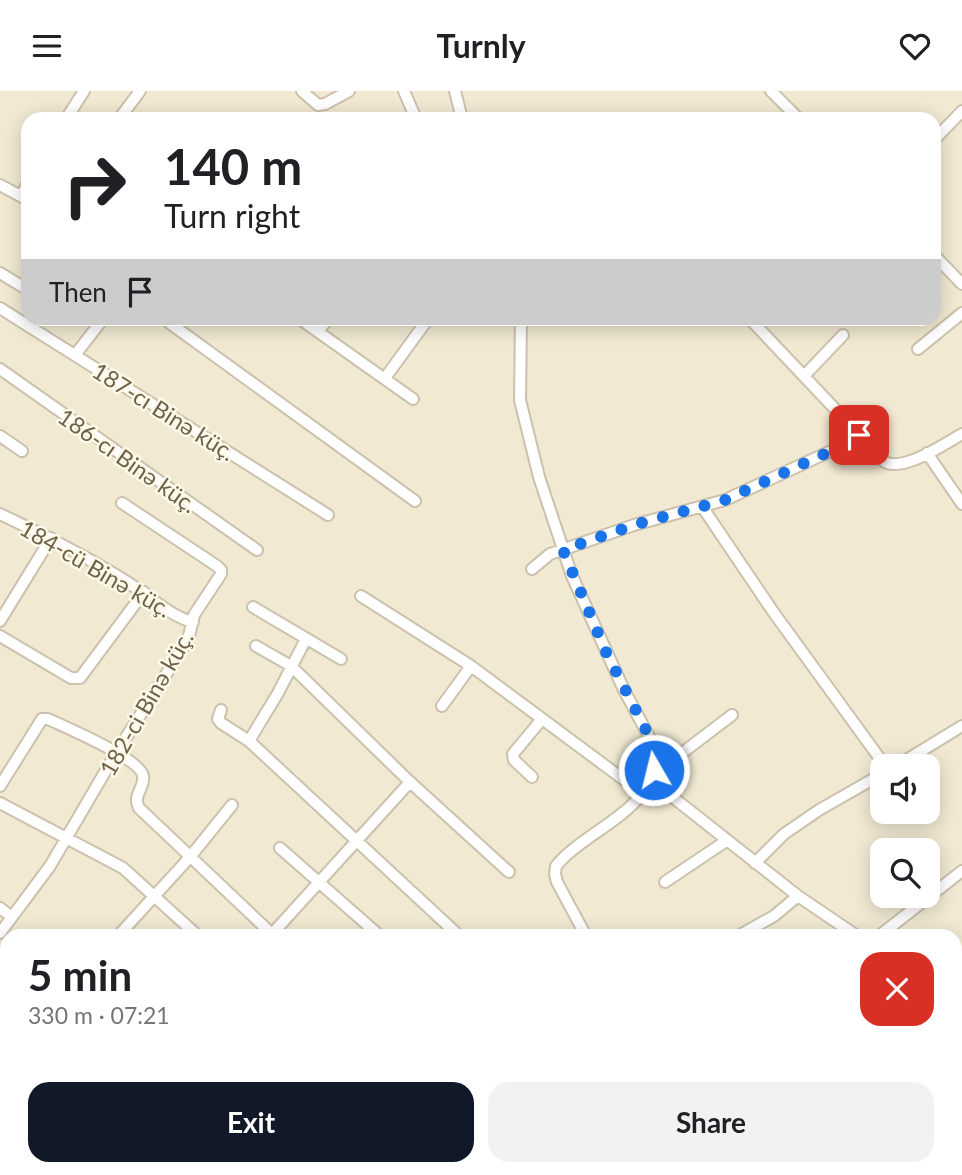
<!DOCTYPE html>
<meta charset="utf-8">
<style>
:root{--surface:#fff;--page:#f2f2f2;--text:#202124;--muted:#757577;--accent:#111827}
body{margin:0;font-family:Lato,sans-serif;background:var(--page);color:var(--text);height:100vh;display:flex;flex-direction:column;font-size:26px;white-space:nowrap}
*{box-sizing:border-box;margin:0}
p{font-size:23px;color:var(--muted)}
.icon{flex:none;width:38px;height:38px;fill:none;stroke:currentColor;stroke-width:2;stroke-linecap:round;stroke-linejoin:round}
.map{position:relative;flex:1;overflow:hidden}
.panel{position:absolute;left:0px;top:838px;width:962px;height:247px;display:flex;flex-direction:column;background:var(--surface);border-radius:21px 21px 0 0;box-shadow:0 4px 18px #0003}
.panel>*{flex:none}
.top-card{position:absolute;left:21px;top:21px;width:920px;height:214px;border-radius:21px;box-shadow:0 4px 18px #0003;background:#fff;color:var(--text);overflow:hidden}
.buttons{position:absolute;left:870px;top:663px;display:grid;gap:14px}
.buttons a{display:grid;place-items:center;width:70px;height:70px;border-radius:14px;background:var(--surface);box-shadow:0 4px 18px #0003;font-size:35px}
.pin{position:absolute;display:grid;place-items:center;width:60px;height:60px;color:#fff;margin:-30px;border-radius:14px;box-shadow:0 4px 10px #0006}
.me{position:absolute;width:77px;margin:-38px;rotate:352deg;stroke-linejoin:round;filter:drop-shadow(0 0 5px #0008)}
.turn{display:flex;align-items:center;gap:24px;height:147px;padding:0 28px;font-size:32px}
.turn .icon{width:91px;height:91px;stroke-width:2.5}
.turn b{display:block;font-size:49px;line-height:60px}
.then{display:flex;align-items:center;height:66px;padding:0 28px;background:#0003;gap:14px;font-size:26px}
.round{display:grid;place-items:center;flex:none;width:74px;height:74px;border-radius:21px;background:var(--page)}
.head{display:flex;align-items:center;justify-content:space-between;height:119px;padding:0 28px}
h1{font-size:42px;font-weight:700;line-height:52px}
.primary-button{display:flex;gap:14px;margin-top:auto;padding:14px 28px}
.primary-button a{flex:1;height:80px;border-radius:21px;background:var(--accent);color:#fff;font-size:28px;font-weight:700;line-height:80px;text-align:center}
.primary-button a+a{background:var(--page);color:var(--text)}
header{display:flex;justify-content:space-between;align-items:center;height:91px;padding:0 28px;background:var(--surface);font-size:32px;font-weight:700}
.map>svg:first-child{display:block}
.residential{fill:#f1e9d2;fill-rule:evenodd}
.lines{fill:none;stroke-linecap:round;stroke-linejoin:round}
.street-casing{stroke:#ccc1ad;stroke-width:14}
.street{stroke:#fff;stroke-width:10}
.route{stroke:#1a73e8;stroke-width:12;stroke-dasharray:0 21.6}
.labels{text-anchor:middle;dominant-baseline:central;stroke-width:5;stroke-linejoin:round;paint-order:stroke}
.street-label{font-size:23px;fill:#6f604b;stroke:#fdf9e8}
</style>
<header><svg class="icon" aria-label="menu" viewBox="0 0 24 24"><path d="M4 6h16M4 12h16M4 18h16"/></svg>Turnly<svg class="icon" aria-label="heart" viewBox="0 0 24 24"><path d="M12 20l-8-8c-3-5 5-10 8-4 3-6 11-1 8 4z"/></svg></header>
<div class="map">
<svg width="962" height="1084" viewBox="0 0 962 1084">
<rect width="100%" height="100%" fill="#faf6e3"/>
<!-- residential -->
<path class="residential" d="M 0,0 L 962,0 L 962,1084 L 0,1084 ZM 28,28 L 934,28 L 934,228 L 28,228 ZM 882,676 L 928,676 L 928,721 L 882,721 ZM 882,760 L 928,760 L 928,805 L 882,805 ZM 7,845 L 956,845 L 956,1078 L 7,1078 Z"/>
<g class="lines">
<!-- street casing -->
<g class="street-casing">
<path id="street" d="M 302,0 L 318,14 L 325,13 L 349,0
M 404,0 L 416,28
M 455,0 L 462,28
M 771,0 L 799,28
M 66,28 L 84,0
M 119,28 L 140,0
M 934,49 L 962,20
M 0,94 L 28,109
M 21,105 L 28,92
M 934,164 L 962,193
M 0,182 L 28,199
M 0,217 L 328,424
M 164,228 L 415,410
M 300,228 L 413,308
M 521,228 L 520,309 L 539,386 L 572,485 L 624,599 L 652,651 C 672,713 586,737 556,775 L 555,783 L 557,791 L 586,845
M 750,228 L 885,371 C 904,381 944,353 962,343
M 318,240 L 328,228
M 918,258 L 962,222
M 75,264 L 103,228
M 0,278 L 257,459
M 804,285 L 843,244
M 385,287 L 428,228
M 0,345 L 22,360
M 927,362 L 962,413
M 703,417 L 774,522 L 886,676
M 0,423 C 42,443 84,464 124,489 C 144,501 171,526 193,531
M 532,478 L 550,463 L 634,434 L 725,409 L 846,353 L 859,344
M 361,505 L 471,575 L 623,688 C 639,696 655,695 670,704 L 798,805 L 857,845
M 253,516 L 341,568
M 0,530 L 51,447
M 0,545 L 71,587 L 80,587 L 144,501
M 306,548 L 278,602 L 249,650 L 455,841
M 256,555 L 291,575 L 410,691 L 509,781
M 442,615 L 471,575
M 221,619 L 218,628 L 221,632 L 249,650
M 895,676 L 962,635
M 654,679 L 669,672 L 732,624
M 532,686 L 514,669 L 513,663 L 542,628
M 0,695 L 42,628 L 48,628 C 65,636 141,668 143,685 C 145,697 132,704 139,717 L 274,845
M 0,712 L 123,777 L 198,845
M 280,757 L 380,845
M 755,772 L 784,743 L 819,719 L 882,683
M 665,791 L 726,750
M 0,817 L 12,826
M 0,842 L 50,775 L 116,662 L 188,549 L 194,524 L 221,483 L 221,479 L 217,475 L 122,412
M 272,843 L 410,691
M 118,845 L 190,766 L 232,714
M 738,845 L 774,825 L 798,805
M 879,845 L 962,780
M 956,919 L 962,924
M 0,923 L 7,928
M 956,980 L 962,986
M 956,1063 L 958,1061
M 41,1078 L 43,1084
M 324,1078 L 328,1084
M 496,1078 L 498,1084
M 546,1078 L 548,1084
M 893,1078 L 897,1084
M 0,1083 L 19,1078
M 518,1084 L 530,1078
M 721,1084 L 734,1078
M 933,1084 L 939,1078"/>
</g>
<!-- street -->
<use href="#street" class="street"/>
</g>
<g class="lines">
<!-- route -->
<path class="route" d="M 654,679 L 656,665 L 652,651 L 606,561 L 563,459 L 634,434 L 725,409 L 846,353 L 859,344"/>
</g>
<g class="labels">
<!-- street labels -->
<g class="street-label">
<text transform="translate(164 320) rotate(32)">187-cı Binə küç.</text>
<text transform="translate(128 369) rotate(35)">186-cı Binə küç.</text>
<text transform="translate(96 477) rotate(30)">184-cü Binə küç.</text>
<text transform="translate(146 612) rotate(-60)">182-ci Binə küç.</text>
</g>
</g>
</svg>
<div class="buttons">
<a><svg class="icon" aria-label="sound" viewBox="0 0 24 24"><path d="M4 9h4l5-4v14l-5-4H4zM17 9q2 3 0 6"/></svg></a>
<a><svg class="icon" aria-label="search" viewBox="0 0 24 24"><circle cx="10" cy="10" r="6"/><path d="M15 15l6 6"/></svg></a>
</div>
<div class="pin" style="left:859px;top:344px;background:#d93025"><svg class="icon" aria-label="arrive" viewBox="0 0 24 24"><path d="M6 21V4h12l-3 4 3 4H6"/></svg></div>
<svg class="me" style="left:654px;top:679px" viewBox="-20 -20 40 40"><circle r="17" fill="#1a73e8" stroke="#fff" stroke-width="3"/><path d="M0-11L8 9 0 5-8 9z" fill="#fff"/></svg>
<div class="top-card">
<div class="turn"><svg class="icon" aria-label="right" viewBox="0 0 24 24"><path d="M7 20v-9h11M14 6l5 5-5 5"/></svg><div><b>140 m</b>Turn right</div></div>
<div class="then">Then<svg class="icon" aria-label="arrive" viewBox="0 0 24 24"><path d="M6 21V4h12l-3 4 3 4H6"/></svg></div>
</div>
<section class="panel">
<div class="head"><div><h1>5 min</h1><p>330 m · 07:21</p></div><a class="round" style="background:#d93025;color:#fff"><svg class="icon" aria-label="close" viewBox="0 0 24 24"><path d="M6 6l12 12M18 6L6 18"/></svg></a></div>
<div class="primary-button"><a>Exit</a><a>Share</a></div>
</section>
</div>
